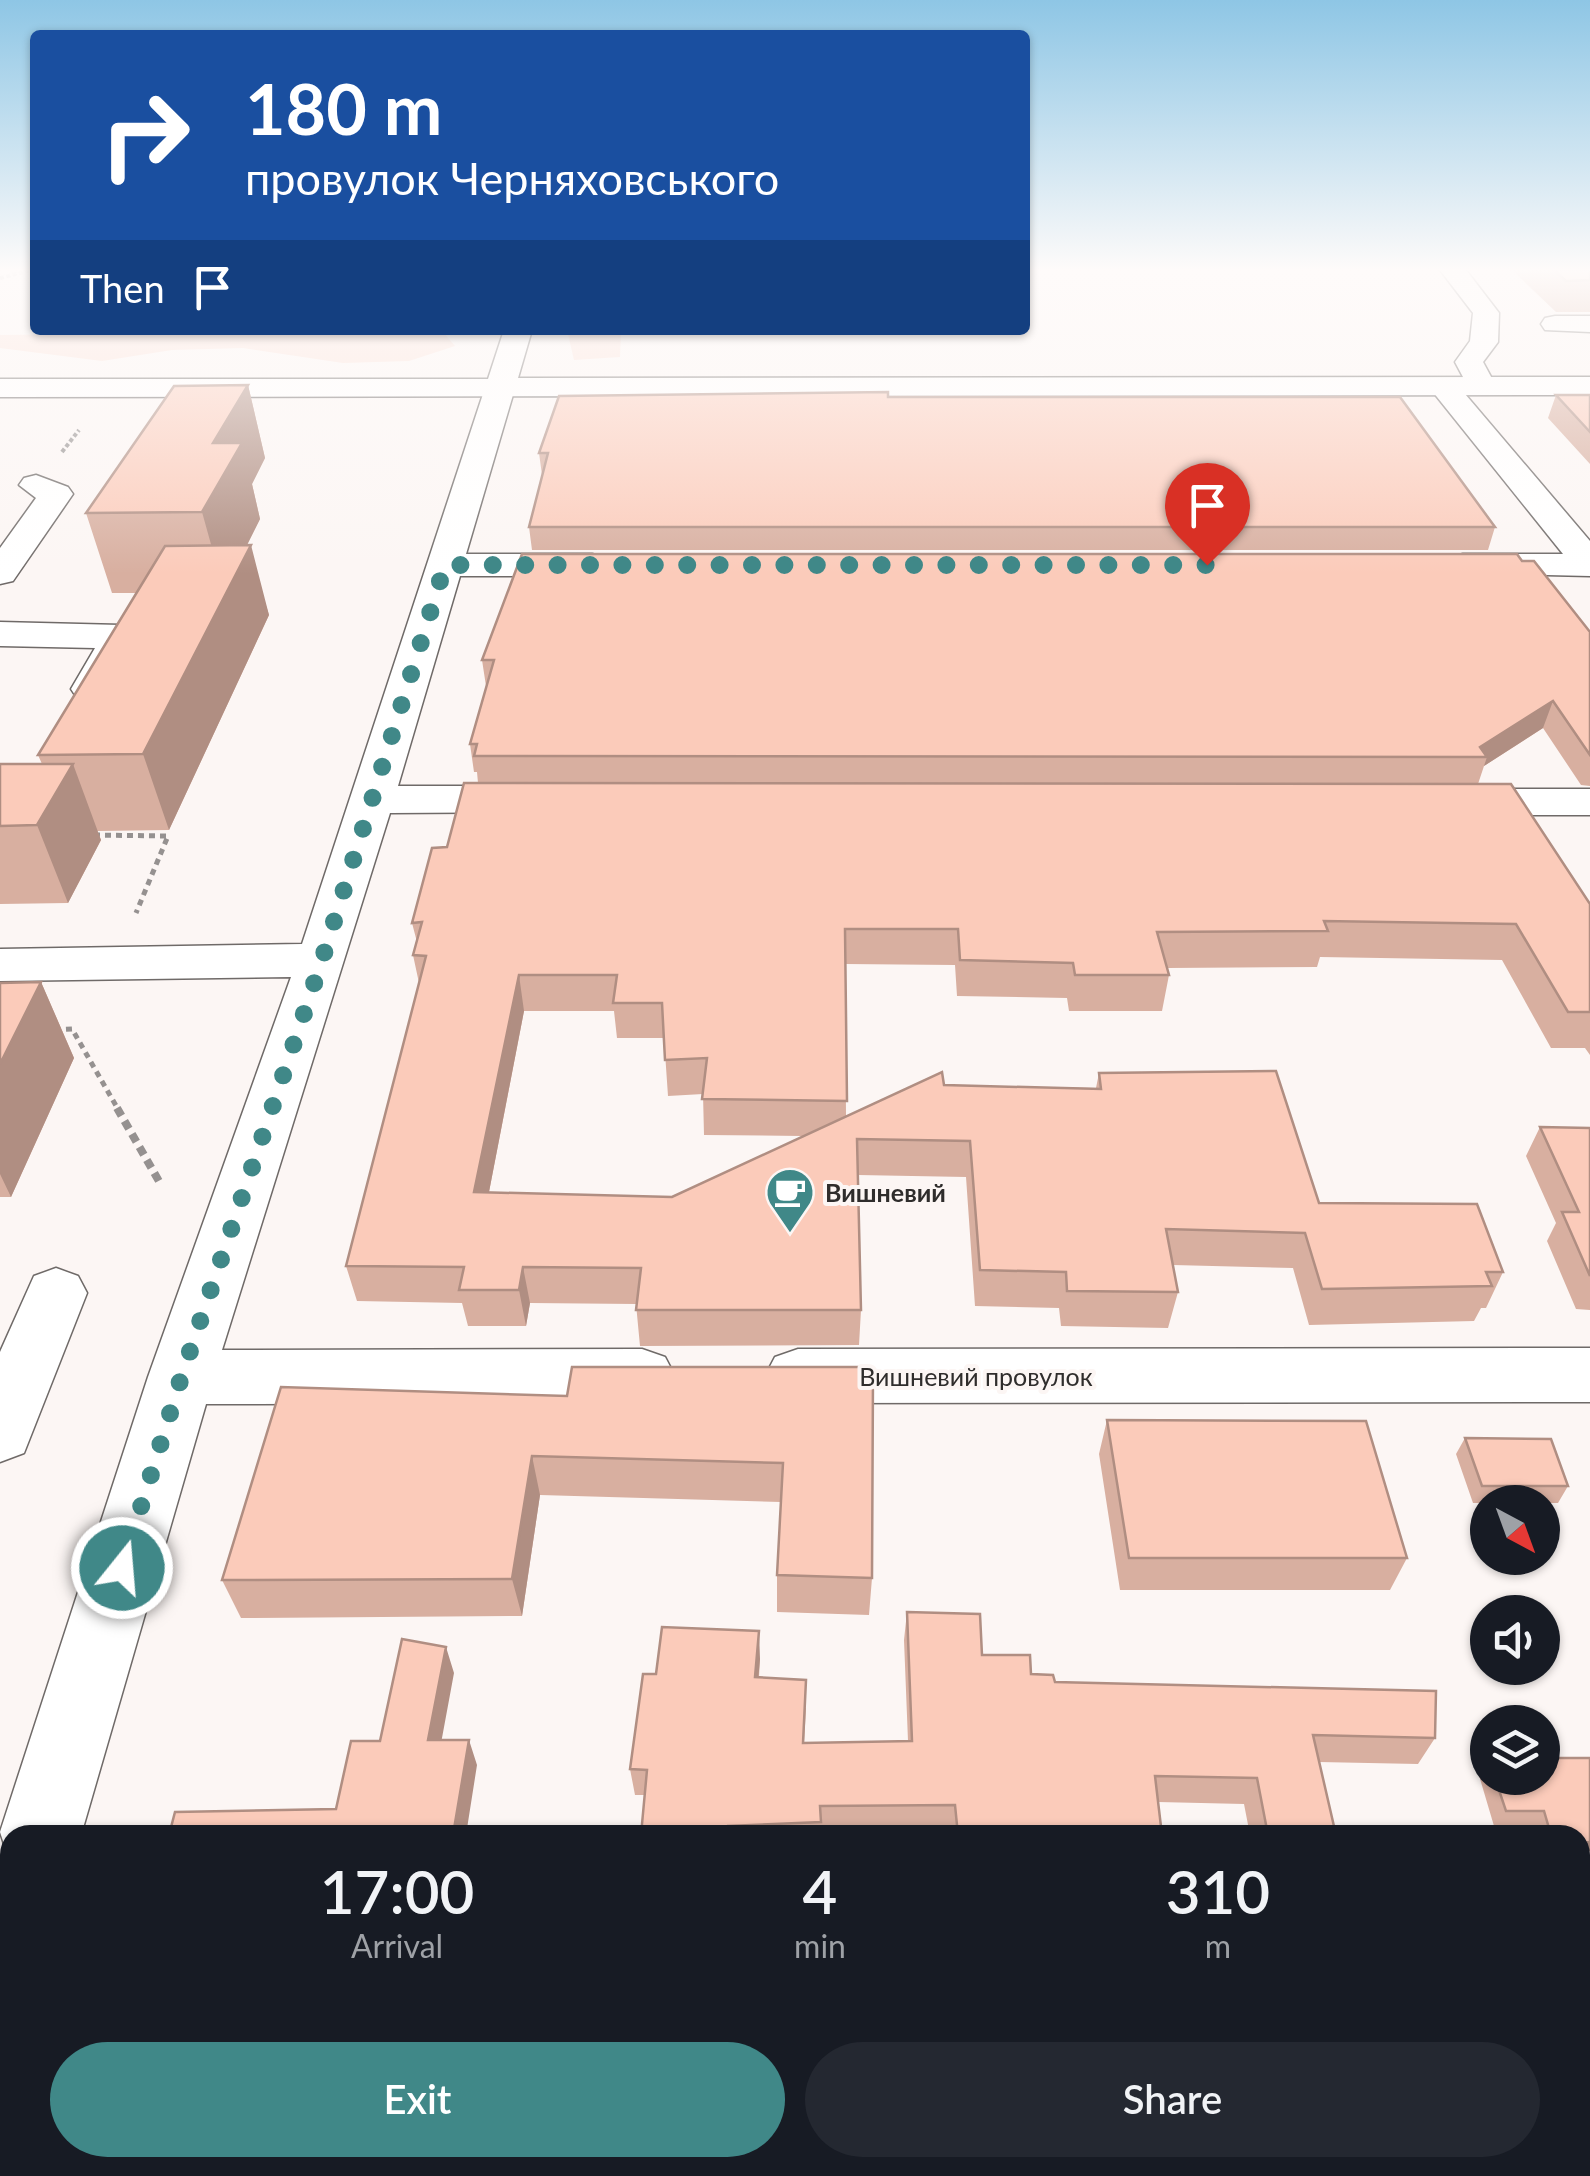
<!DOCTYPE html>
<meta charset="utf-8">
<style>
:root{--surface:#171b24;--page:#242831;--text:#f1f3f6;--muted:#9ea1a6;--accent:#408888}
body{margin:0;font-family:Lato,sans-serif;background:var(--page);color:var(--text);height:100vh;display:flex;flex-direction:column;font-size:38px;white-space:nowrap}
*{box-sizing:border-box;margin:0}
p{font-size:32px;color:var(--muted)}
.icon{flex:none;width:55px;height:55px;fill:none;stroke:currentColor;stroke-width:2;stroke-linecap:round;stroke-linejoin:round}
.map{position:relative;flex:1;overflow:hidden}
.drawer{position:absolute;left:0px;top:1825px;width:1590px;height:352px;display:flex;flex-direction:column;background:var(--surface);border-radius:30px 30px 0 0;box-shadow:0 2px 8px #0004}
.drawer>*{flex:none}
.hud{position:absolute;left:30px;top:30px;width:1000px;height:305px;border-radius:10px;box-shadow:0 2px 8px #0004;background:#1a4fa0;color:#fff;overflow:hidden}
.needle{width:65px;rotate:139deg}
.controls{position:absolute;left:1470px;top:1485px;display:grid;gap:20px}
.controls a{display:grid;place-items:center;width:90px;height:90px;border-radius:50%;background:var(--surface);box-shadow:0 2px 8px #0004;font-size:50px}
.pin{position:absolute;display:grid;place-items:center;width:85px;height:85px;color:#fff;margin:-102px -42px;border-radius:50% 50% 50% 0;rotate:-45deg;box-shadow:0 0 10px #0007}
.pin .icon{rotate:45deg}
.me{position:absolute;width:110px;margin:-55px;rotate:17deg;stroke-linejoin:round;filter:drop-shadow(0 0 8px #0008)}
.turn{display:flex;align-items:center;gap:35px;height:210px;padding:0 50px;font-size:45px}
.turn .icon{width:130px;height:130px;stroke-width:2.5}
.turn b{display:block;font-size:70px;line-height:85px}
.then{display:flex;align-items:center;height:95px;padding:0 50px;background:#0003;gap:20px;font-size:38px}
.eta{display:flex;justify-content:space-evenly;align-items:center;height:170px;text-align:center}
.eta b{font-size:60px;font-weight:600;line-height:70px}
.action{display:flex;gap:20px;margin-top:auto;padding:20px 50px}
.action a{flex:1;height:115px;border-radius:60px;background:var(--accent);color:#fff;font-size:40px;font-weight:600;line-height:115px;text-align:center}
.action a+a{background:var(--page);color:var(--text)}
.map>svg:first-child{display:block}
.green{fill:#fbdfd5}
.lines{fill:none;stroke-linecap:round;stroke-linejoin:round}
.minor-casing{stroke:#6f6a68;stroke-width:3}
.major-casing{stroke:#6f6a68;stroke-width:3}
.path-far2{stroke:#959190;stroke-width:4;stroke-dasharray:4 2.5;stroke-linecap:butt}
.path-far1{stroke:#959190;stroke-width:5;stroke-dasharray:6 5;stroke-linecap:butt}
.path{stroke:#959190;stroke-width:8;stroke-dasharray:9 6;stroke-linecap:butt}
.minor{fill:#fff;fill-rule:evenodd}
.major{fill:#fff;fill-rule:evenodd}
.wall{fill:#d8afa0;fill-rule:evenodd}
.shaded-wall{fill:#b08e82}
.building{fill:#fbcbba;stroke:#b08e82;stroke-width:2.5}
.route{stroke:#408888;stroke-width:18;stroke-dasharray:0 32.4}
.labels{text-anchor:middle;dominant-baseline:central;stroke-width:8;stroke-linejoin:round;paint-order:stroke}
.poi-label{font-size:25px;font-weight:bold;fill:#2f2d2c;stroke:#fcf6f4;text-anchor:start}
.street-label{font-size:25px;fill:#2f2d2c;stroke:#fcf6f4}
</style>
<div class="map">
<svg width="1590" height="2176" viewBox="0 0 1590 2176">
<rect width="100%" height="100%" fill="#fcf6f4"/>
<!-- green -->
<path class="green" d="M 478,330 L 444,333 L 455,346 L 409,361 L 343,363 L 243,348 L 172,350 L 102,361 L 0,348 L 0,335 Z
M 567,330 L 621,330 L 620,357 L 574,360 Z"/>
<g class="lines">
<!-- minor casing -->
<g class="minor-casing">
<path id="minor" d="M 1440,270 L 1466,270 L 1499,313 L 1498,342 L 1483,362 L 1496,386 L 1491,392 L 1471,392 L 1455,362 L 1470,341 L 1473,313 Z
M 1555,316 L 1590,316 L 1590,332 L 1545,330 L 1541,324 L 1545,318 Z
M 1444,378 L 1454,381 L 1590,541 L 1590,576 L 1450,573 L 1445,565 L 1450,557 L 1463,554 L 1563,554 L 1429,387 Z
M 500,379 L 515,388 L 466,554 L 592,554 L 605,557 L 610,565 L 605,573 L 592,576 L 460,576 L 398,786 L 532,786 L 548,790 L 554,799 L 548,808 L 532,812 L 390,813 L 222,1350 L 642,1349 L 665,1357 L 675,1376 L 665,1395 L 642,1403 L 206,1404 L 81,1835 L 10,1835 L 10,1862 L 0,1832 L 148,1377 L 291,977 L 0,981 L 0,949 L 302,944 L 485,388 Z
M 36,475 L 68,487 L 73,494 L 13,581 L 0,584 L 0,548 L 36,498 L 19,485 L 24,478 Z
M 0,622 L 121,625 L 135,629 L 140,637 L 105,698 L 91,701 L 77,698 L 71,689 L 95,648 L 0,646 Z
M 1448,789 L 1590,789 L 1590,815 L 1448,815 L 1432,811 L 1426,802 L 1432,793 Z
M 56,1268 L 78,1276 L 87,1293 L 24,1453 L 0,1462 L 0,1352 L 34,1276 Z
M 1590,1348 L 1590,1402 L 798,1403 L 775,1395 L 765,1376 L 775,1357 L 798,1349 Z
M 10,1888 L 10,2002 L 0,2006 L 0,1892 Z"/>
</g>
<!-- major casing -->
<g class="major-casing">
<path id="major" d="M 504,330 L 532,330 L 518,378 L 1590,377 L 1590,395 L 0,397 L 0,379 L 488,379 Z"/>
</g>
<!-- path-far2 -->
<path class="path-far2" d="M 0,278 L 31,270
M 62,452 L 79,430"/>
<!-- path-far1 -->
<path class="path-far1" d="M 94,835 L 168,836 L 136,913
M 55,1030 L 72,1029 L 119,1111"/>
<!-- path -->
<path class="path" d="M 117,1108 L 160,1183"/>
<!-- minor -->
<use href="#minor" class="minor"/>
<!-- major -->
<use href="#major" class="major"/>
</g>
<!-- wall -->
<path class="wall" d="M 1512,270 L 1590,270 L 1590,312 L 1556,312 Z
M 248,385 L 265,458 L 252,484 L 260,519 L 247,545 L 269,615 L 169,830 L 97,831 L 101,840 L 68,903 L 0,904 L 0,764 L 42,764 L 38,755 L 137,593 L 112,593 L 86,513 Z
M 1556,395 L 1590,395 L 1590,464 L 1548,418 Z
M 888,397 L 1495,527 L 1488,550 L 532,550 L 529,527 L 542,475 L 539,453 Z
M 1522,561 L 1590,632 L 1590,786 L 1581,785 L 1543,728 L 1484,766 L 1478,784 L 1590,904 L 1590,1055 L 1585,1048 L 1551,1048 L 1502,960 L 1320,957 L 1317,967 L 1167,968 L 1169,975 L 1162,1011 L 1069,1011 L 1067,998 L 957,996 L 955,965 L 845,964 L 846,1116 L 944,1085 L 1096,1088 L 1099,1073 L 1319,1203 L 1503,1272 L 1486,1308 L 1481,1308 L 1474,1321 L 1309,1325 L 1293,1268 L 1173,1265 L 1178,1292 L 1168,1328 L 1061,1326 L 1059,1308 L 975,1306 L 966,1177 L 858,1175 L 861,1310 L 859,1345 L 640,1346 L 636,1304 L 530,1303 L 526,1326 L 468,1326 L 462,1303 L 357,1301 L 346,1266 L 419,983 L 413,955 L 417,942 L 412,923 L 478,783 L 477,772 L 474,772 L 470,744 L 486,686 L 482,660 ZM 524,1011 L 614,1011 L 617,1038 L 664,1038 L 668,1096 L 703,1094 L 704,1135 L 803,1136 L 672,1197 L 489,1192 Z
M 41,982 L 74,1058 L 11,1197 L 0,1197 L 0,983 Z
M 1540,1127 L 1590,1128 L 1590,1310 L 1576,1309 L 1547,1241 L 1556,1223 L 1526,1156 Z
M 862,1367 L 872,1578 L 869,1615 L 777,1612 L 777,1575 L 781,1502 L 540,1495 L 522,1616 L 241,1618 L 222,1580 L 567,1396 Z
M 1107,1420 L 1407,1558 L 1390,1590 L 1120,1590 L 1099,1454 Z
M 1465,1438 L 1568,1486 L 1558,1503 L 1473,1503 L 1456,1454 Z
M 907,1612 L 982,1655 L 1055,1682 L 1435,1738 L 1418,1764 L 1319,1762 L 1336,1835 L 1250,1835 L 1244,1804 L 1158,1802 L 1162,1835 L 951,1835 L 950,1831 L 821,1832 L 820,1835 L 641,1835 L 645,1795 L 635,1795 L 630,1769 L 656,1674 L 760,1659 L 759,1677 L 806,1708 L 804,1743 L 908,1741 L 904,1640 Z
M 1590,1758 L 1590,1851 L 1580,1854 L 1580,1835 L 1535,1835 L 1532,1826 L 1494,1826 L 1478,1772 L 1488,1759 L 1488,1778 L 1542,1778 Z
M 1149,2168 L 1348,2168 L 1349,2176 L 1150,2176 Z
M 1419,2168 L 1580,2168 L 1590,2176 L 1422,2176 Z"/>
<!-- shaded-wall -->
<path class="shaded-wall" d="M 248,385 L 265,458 L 252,484 L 260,519 L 224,591 L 202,512 L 213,443 Z
M 251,545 L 269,615 L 169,830 L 143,754 Z
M 1553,701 L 1543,728 L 1484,766 L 1487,757 L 1480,747 Z
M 73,764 L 101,840 L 68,903 L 37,825 Z
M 519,975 L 524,1011 L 482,1228 L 474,1192 Z
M 41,982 L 74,1058 L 11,1197 L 0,1174 L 0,1064 Z
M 523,1267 L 530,1303 L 526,1326 L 519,1290 Z
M 532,1456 L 540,1495 L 522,1616 L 512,1579 Z
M 759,1631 L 760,1659 L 756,1704 L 755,1677 Z
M 446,1647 L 454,1673 L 437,1765 L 428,1740 Z
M 469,1740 L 477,1765 L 466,1835 L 453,1835 Z
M 1590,1841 L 1590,1851 L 1580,1854 L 1580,1845 Z
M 655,2168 L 661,2168 L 661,2176 L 655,2176 Z"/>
<!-- building -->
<path class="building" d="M 1554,270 L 1590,270 L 1590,280 L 1566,281 Z
M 248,385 L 213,443 L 242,443 L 202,512 L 86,513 L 174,386 Z
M 888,392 L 888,397 L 1400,397 L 1495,527 L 529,527 L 548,453 L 539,453 L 559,396 Z
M 1556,395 L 1590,395 L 1590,432 Z
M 251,545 L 143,754 L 38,755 L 165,546 Z
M 522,554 L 1517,554 L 1522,561 L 1534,561 L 1590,632 L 1590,755 L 1553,701 L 1480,747 L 1487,757 L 474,756 L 477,744 L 470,744 L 494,660 L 482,660 Z
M 0,764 L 73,764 L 37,825 L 0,826 Z
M 464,783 L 1511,784 L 1590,904 L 1590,1012 L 1568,1012 L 1516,924 L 1324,921 L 1328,931 L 1157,932 L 1169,975 L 1075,975 L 1073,963 L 960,960 L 958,929 L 845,929 L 847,1101 L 702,1099 L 707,1058 L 665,1060 L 662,1003 L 613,1003 L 617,975 L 519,975 L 474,1192 L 672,1197 L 942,1072 L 944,1085 L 1101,1089 L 1099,1073 L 1276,1071 L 1319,1203 L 1477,1204 L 1503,1272 L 1486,1272 L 1492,1286 L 1322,1289 L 1305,1233 L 1166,1229 L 1178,1292 L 1067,1291 L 1066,1272 L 980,1270 L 970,1141 L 857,1139 L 861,1310 L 636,1310 L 641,1268 L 523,1267 L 519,1290 L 459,1290 L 464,1267 L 346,1266 L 426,956 L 413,955 L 422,922 L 412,923 L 432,848 L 447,847 Z
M 41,982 L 0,1064 L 0,983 Z
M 1540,1127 L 1590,1128 L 1590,1276 L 1562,1212 L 1579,1212 Z
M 572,1367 L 862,1367 L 863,1375 L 873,1375 L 872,1578 L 777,1575 L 783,1463 L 532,1456 L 512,1579 L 222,1580 L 281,1387 L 567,1396 Z
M 1107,1420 L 1366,1421 L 1407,1558 L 1129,1558 Z
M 1465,1438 L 1551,1439 L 1568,1486 L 1482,1486 Z
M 907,1612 L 980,1614 L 982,1655 L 1030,1655 L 1031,1674 L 1053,1675 L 1055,1682 L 1436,1691 L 1435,1738 L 1313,1735 L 1336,1835 L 1268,1835 L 1257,1778 L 1155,1776 L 1162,1835 L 958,1835 L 955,1805 L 820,1806 L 821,1822 L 728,1826 L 727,1835 L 641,1835 L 647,1770 L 630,1769 L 643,1674 L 656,1674 L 662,1627 L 759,1631 L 755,1677 L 806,1680 L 803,1743 L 912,1741 Z
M 402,1639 L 446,1647 L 428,1740 L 469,1740 L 453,1835 L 169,1835 L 175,1812 L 336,1809 L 351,1741 L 380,1741 Z
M 1542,1758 L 1590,1758 L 1590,1841 L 1580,1845 L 1580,1835 L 1551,1835 L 1544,1811 L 1506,1811 L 1495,1778 L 1542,1778 Z
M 1580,2023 L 1590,2023 L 1590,2176 L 1450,2176 L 1447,2168 L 1580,2168 Z
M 69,2168 L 655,2168 L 655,2176 L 67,2176 Z
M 758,2168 L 952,2168 L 952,2176 L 758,2176 Z
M 1165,2168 L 1348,2168 L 1349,2176 L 1166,2176 Z"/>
<!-- sky -->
<linearGradient id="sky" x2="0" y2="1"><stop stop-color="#8ec6e5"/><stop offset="0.47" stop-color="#fefbfa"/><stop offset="1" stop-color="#fefbfa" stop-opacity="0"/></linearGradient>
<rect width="1590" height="574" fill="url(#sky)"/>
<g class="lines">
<!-- route -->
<path class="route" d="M 122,1568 L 181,1378 L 322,960 L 445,565 L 1207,565"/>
</g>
<!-- icons -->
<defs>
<g id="cafe-pin" transform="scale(2.5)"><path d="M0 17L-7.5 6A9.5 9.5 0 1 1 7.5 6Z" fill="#408888" stroke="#fcf6f4"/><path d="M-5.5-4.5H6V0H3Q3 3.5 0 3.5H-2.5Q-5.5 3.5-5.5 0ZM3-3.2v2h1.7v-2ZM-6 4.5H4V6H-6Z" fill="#fff"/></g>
</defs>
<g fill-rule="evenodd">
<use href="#cafe-pin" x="790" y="1192"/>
</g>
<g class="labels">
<!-- poi labels -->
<g class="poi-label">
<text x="825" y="1192">Вишневий</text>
</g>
<!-- street labels -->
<g class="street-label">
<text x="976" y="1376">Вишневий провулок</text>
</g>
</g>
</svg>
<div class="controls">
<a><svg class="needle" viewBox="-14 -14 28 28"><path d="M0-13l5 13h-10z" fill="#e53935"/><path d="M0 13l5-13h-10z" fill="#9ea1a6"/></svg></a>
<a><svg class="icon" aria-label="sound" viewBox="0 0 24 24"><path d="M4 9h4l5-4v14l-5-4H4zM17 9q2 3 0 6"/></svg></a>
<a><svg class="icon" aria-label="layers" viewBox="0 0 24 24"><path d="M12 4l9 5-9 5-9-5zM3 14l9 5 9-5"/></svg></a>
</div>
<div class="pin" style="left:1207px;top:565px;background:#d93025"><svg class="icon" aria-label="arrive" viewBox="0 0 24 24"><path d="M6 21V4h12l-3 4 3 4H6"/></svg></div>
<svg class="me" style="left:122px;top:1568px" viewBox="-20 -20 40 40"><circle r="17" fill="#408888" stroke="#fff" stroke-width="3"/><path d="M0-11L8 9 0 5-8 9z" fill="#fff"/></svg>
<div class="hud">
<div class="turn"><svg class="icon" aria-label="right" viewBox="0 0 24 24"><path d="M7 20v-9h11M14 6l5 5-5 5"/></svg><div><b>180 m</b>провулок Черняховського</div></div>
<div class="then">Then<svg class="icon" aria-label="arrive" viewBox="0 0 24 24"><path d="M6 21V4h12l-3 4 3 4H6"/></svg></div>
</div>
<section class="drawer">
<div class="eta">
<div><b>17:00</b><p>Arrival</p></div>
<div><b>4</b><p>min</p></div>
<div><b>310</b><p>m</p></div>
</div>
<div class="action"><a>Exit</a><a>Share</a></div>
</section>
</div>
